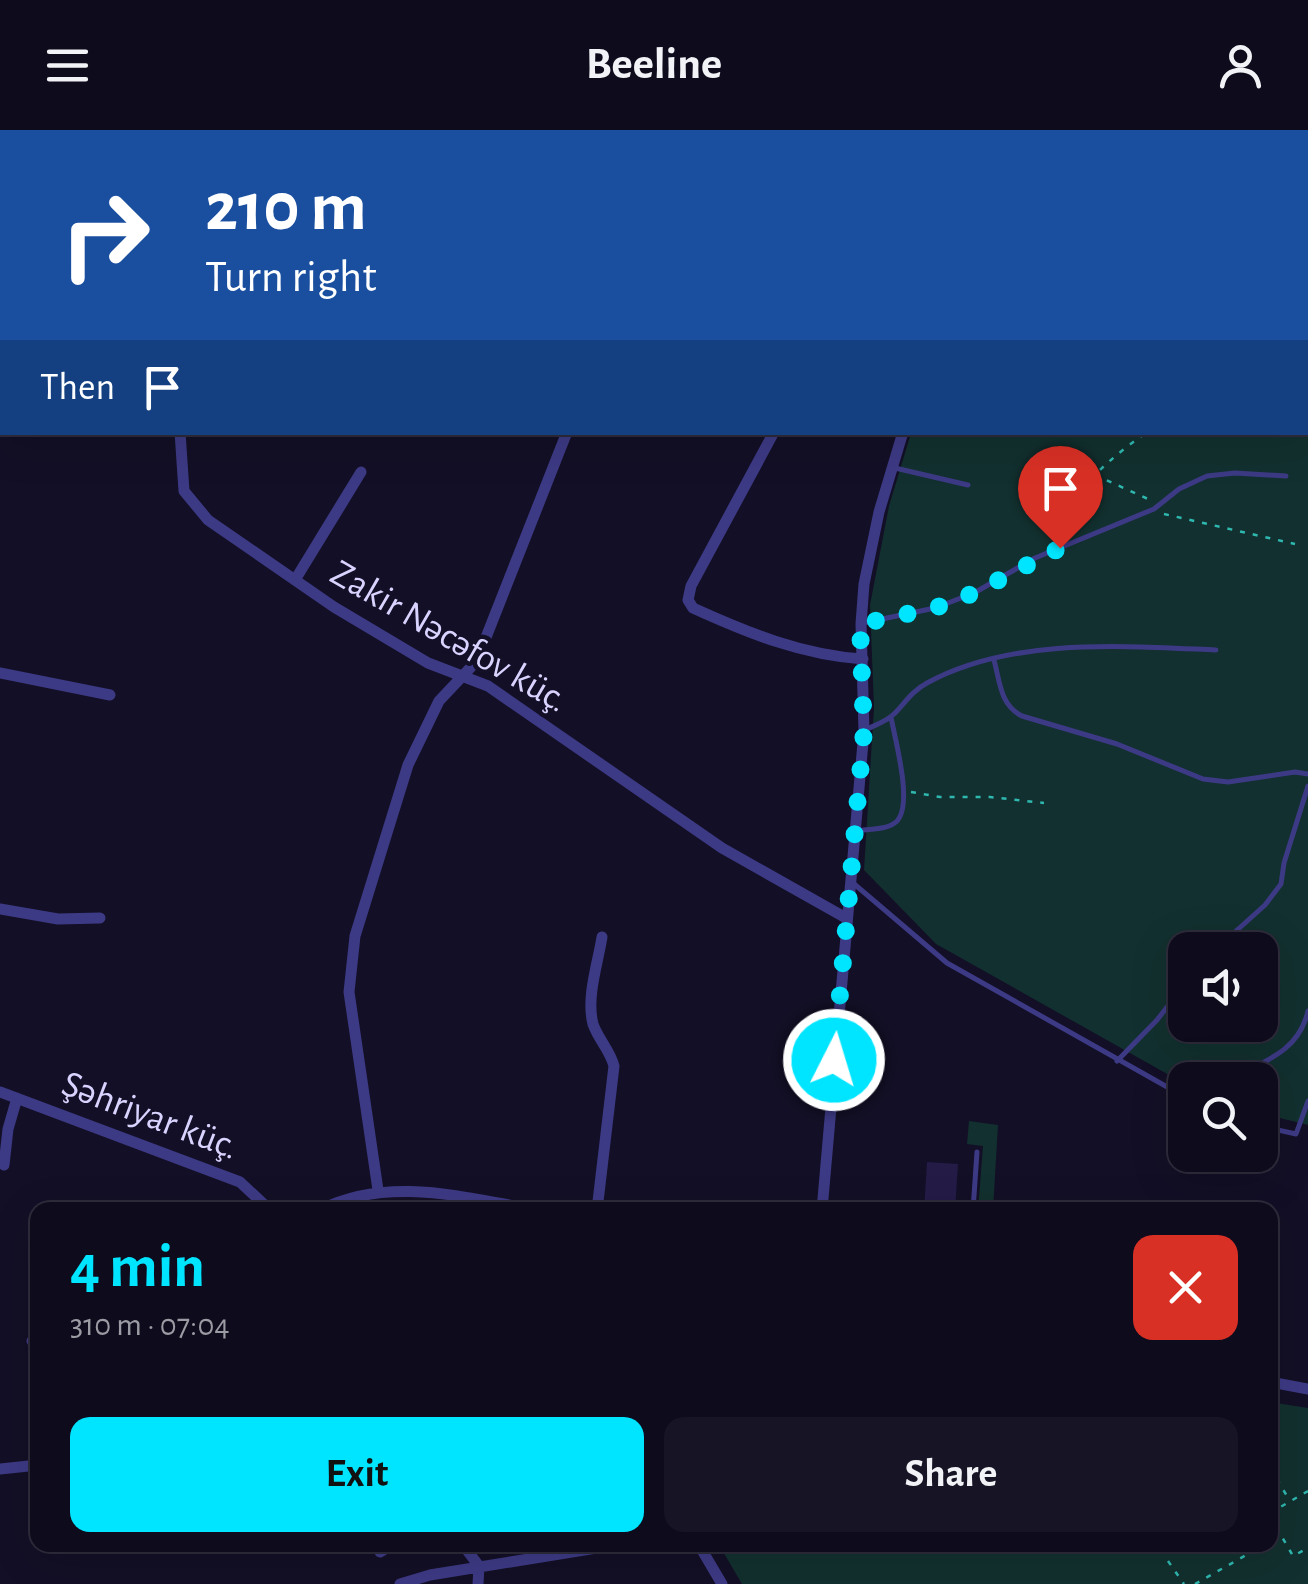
<!DOCTYPE html>
<meta charset="utf-8">
<style>
:root{--surface:#0e0b1c;--page:#171425;--text:#f1f3f6;--muted:#9b9ba3;--line:#2e2b3b;--accent:#00e5ff}
body{margin:0;font-family:"Alegreya Sans",sans-serif;background:var(--page);color:var(--text);height:100vh;display:flex;flex-direction:column;font-size:38px;white-space:nowrap}
*{box-sizing:border-box;margin:0}
p{font-size:32px;color:var(--muted)}
.icon{flex:none;width:55px;height:55px;fill:none;stroke:currentColor;stroke-width:2;stroke-linecap:round;stroke-linejoin:round}
.map{position:relative;flex:1;overflow:hidden}
.side{position:absolute;left:30px;top:1072px;width:1248px;height:350px;display:flex;flex-direction:column;background:var(--surface);border-radius:20px;box-shadow:0 10px 40px #0002,0 0 0 2px var(--line)}
.side>*{flex:none}
.banner{position:absolute;left:0px;top:0px;width:1310px;height:305px;box-shadow:0 10px 40px #0002,0 0 0 2px var(--line);background:#1a4fa0;color:#fff;overflow:hidden}
.fabs{position:absolute;left:1168px;top:802px;display:grid;gap:20px}
.fabs a{display:grid;place-items:center;width:110px;height:110px;border-radius:20px;background:var(--surface);box-shadow:0 10px 40px #0002,0 0 0 2px var(--line);font-size:50px}
.pin{position:absolute;display:grid;place-items:center;width:85px;height:85px;color:#fff;margin:-102px -42px;border-radius:50% 50% 50% 0;rotate:-45deg;box-shadow:0 0 10px #0007}
.pin .icon{rotate:45deg}
.me{position:absolute;width:110px;margin:-55px;rotate:5deg;stroke-linejoin:round;filter:drop-shadow(0 0 8px #0008)}
.turn{display:flex;align-items:center;gap:35px;height:210px;padding:0 40px;font-size:45px}
.turn .icon{width:130px;height:130px;stroke-width:2.5}
.turn b{display:block;font-size:70px;line-height:85px}
.then{display:flex;align-items:center;height:95px;padding:0 40px;background:#0003;gap:20px;font-size:38px}
.round{display:grid;place-items:center;flex:none;width:105px;height:105px;border-radius:20px;background:var(--page)}
.summary{display:flex;align-items:center;justify-content:space-between;height:170px;padding:0 40px}
h1{font-size:60px;font-weight:600;line-height:75px;color:var(--accent)}
.primary-button{display:flex;gap:20px;margin-top:auto;padding:20px 40px}
.primary-button a{flex:1;height:115px;border-radius:20px;background:var(--accent);color:#111;font-size:40px;font-weight:600;line-height:115px;text-align:center}
.primary-button a+a{background:var(--page);color:var(--text)}
header{display:flex;justify-content:space-between;align-items:center;height:130px;padding:0 40px;background:var(--surface);font-size:45px;font-weight:600}
.map>svg:first-child{display:block}
.green{fill:#12302f;fill-rule:evenodd}
.building{fill:#241b47}
.lines{fill:none;stroke-linecap:round;stroke-linejoin:round}
.path{stroke:#2fb8b0;stroke-width:2.5;stroke-dasharray:5 8;stroke-linecap:butt}
.lane{stroke:#3d3a85;stroke-width:5}
.street{stroke:#3d3a85;stroke-width:11}
.route{stroke:#00e5ff;stroke-width:18;stroke-dasharray:0 32.4}
.labels{text-anchor:middle;dominant-baseline:central;stroke-width:9;stroke-linejoin:round;paint-order:stroke}
.street-label{font-size:38px;fill:#d9d4ff;stroke:#130f26}
</style>
<header><svg class="icon" aria-label="menu" viewBox="0 0 24 24"><path d="M4 6h16M4 12h16M4 18h16"/></svg>Beeline<svg class="icon" aria-label="person" viewBox="0 0 24 24"><circle cx="12" cy="8" r="4"/><path d="M4 21q1-7 8-7t8 7"/></svg></header>
<div class="map">
<svg width="1308" height="1454" viewBox="0 0 1308 1454">
<rect width="100%" height="100%" fill="#130f26"/>
<!-- green -->
<path class="green" d="M 895,0 L 1308,0 L 1308,995 L 1260,983 L 1260,950 L 1185,950 L 1185,954 L 936,814 L 864,740 L 874,578 L 870,475 L 889,376 L 911,303 L 1308,302 L 1308,2 L 891,2 ZM 1185,820 L 1260,820 L 1260,895 L 1185,895 Z
M 969,991 L 998,995 L 993,1080 L 978,1080 L 983,1016 L 967,1014 Z
M 1270,1272 L 1308,1278 L 1308,1454 L 742,1454 L 722,1420 L 748,1415 L 1270,1415 Z"/>
<!-- building -->
<path class="building" d="M 927,1032 L 958,1034 L 955,1080 L 924,1080 Z"/>
<g class="lines">
<!-- path -->
<path class="path" d="M 1095,345 L 1148,369
M 1164,384 L 1295,414
M 1061,406 C 1069,360 1111,328 1147,302
M 911,662 L 940,667 L 990,667 L 1044,673
M 1270,1338 L 1290,1371
M 1270,1383 L 1308,1361
M 1270,1386 L 1293,1426 L 1308,1418
M 1168,1431 L 1184,1454
M 1195,1454 L 1264,1415"/>
<!-- lane -->
<path class="lane" d="M 989,2 L 990,0
M 1056,2 L 1057,0
M 1192,2 L 1194,0
M 895,338 L 968,355
M 863,493 L 935,478 L 974,463 L 1035,428 L 1154,379 L 1179,359 L 1207,346 L 1235,343 L 1286,346
M 994,530 C 1000,552 1000,575 1022,586 L 1117,614 L 1203,649 L 1228,652 L 1295,642 L 1308,644
M 867,599 C 876,595 887,591 894,584 C 905,573 912,561 927,553 C 1011,507 1123,516 1216,520
M 856,701 C 868,699 887,700 896,692 C 914,676 895,610 891,587
M 853,753 L 947,833 L 1185,967
M 1215,820 L 1265,775 L 1281,754 L 1284,733 L 1308,656
M 1117,931 L 1157,890 L 1185,854
M 1228,950 C 1261,932 1298,924 1308,881
M 1260,996 L 1296,1004 L 1308,971
M 973,1080 L 977,1022"/>
<!-- street -->
<path class="street" d="M 42,0 L 44,2
M 273,0 L 275,2
M 469,0 L 473,2
M 0,138 L 2,140
M 180,302 L 184,361 L 208,390 L 334,477 L 428,533 L 488,556 L 722,718 L 846,788
M 774,302 L 691,456 L 688,470 L 693,478 C 748,503 802,525 863,529
M 295,450 L 361,342
M 0,543 L 110,565
M 0,779 L 58,789 L 100,788
M 0,962 L 240,1052 L 270,1080
M 4,1035 L 8,999 L 17,968
M 378,1060 L 349,862 L 355,806 L 408,635 L 439,571 L 472,536 L 483,515 L 567,302
M 320,1080 C 389,1045 465,1068 537,1080
M 597,1080 L 614,936 C 610,920 598,909 593,894 C 586,867 598,833 602,807
M 822,1080 L 864,601 L 861,494 L 864,454 L 879,382 L 903,302
M 32,1211 L 38,1217
M 1270,1252 L 1308,1259
M 0,1339 L 38,1335
M 463,1415 L 479,1436 L 478,1454
M 699,1415 L 722,1454
M 380,1422 L 391,1415
M 400,1454 L 430,1445 L 615,1415"/>
</g>
<g class="lines">
<!-- route -->
<path class="route" d="M 834,930 L 864,601 L 860,494 L 935,478 L 974,463 L 1060,418"/>
</g>
<g class="labels">
<!-- street labels -->
<g class="street-label">
<text transform="translate(449 507) rotate(30)">Zakir Nəcəfov küç.</text>
<text transform="translate(150 986) rotate(21)">Şəhriyar küç.</text>
</g>
</g>
</svg>
<div class="fabs">
<a><svg class="icon" aria-label="sound" viewBox="0 0 24 24"><path d="M4 9h4l5-4v14l-5-4H4zM17 9q2 3 0 6"/></svg></a>
<a><svg class="icon" aria-label="search" viewBox="0 0 24 24"><circle cx="10" cy="10" r="6"/><path d="M15 15l6 6"/></svg></a>
</div>
<div class="pin" style="left:1060px;top:418px;background:#d93025"><svg class="icon" aria-label="arrive" viewBox="0 0 24 24"><path d="M6 21V4h12l-3 4 3 4H6"/></svg></div>
<svg class="me" style="left:834px;top:930px" viewBox="-20 -20 40 40"><circle r="17" fill="#00e5ff" stroke="#fff" stroke-width="3"/><path d="M0-11L8 9 0 5-8 9z" fill="#fff"/></svg>
<div class="banner">
<div class="turn"><svg class="icon" aria-label="right" viewBox="0 0 24 24"><path d="M7 20v-9h11M14 6l5 5-5 5"/></svg><div><b>210 m</b>Turn right</div></div>
<div class="then">Then<svg class="icon" aria-label="arrive" viewBox="0 0 24 24"><path d="M6 21V4h12l-3 4 3 4H6"/></svg></div>
</div>
<section class="side">
<div class="summary"><div><h1>4 min</h1><p>310 m · 07:04</p></div><a class="round" style="background:#d93025;color:#fff"><svg class="icon" aria-label="close" viewBox="0 0 24 24"><path d="M6 6l12 12M18 6L6 18"/></svg></a></div>
<div class="primary-button"><a>Exit</a><a>Share</a></div>
</section>
</div>
